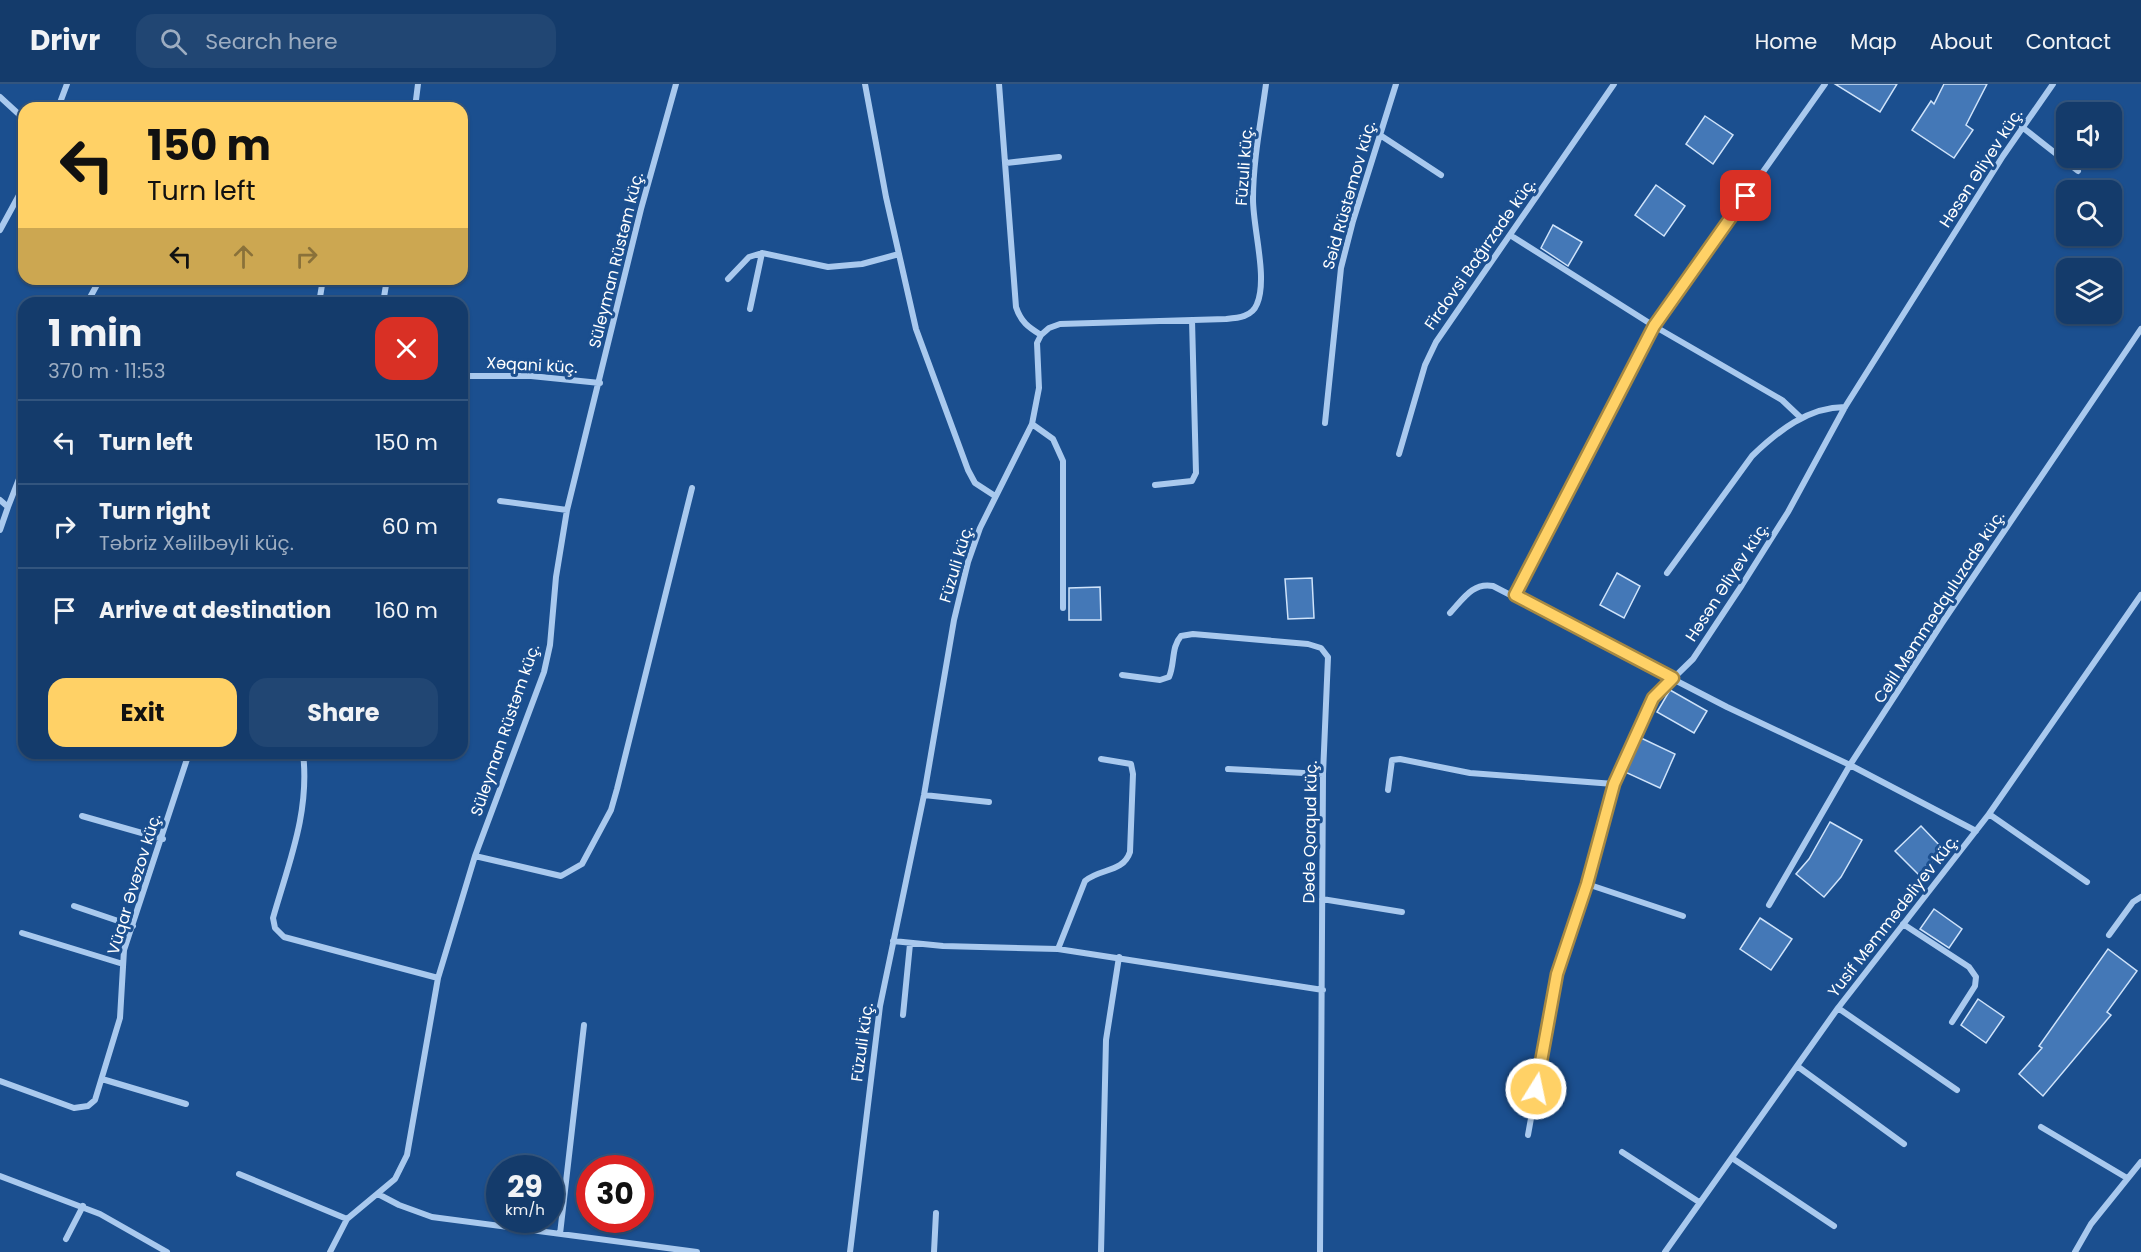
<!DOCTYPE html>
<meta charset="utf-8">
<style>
:root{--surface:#143b6b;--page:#214673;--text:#f1f3f6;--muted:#9dadc1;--line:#33557e;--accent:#ffd166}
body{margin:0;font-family:Poppins,sans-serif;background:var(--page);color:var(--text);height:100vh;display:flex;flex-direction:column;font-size:22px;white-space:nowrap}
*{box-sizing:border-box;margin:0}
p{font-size:20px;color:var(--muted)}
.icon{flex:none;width:33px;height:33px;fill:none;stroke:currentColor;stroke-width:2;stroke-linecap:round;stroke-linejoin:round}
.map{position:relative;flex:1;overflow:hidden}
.side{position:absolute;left:18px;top:213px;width:450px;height:462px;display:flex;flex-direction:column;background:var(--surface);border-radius:18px;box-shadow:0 2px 4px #0004,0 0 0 2px var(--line)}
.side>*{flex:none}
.banner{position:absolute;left:18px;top:18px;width:450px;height:183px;border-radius:18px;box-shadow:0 2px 4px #0004,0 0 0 2px var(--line);background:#ffd166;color:#111;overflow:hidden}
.buttons{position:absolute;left:2056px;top:18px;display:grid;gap:12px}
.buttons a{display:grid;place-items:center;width:66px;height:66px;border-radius:12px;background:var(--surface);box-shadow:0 2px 4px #0004,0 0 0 2px var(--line);font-size:30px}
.speed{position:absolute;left:486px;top:1071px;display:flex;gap:12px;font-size:30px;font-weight:700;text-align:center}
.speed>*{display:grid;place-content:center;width:78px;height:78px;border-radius:50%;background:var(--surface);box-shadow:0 2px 4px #0004,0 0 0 2px var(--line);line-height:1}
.speed small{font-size:15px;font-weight:400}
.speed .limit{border:9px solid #d22;background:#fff;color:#111}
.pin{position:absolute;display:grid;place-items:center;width:51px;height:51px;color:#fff;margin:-26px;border-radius:12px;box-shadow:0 3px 9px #0006}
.me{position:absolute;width:66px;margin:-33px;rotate:10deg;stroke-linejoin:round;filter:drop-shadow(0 0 4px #0008)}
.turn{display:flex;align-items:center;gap:21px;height:126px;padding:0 30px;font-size:27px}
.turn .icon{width:78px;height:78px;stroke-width:2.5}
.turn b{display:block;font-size:42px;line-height:51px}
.lanes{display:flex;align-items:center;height:57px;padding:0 30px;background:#0003;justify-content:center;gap:30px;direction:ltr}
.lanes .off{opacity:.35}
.round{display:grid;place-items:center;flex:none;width:63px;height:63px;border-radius:18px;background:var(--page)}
.summary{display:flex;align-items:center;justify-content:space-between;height:102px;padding:0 30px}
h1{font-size:36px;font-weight:700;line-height:45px}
.button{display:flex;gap:12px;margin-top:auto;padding:12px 30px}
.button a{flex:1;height:69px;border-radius:18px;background:var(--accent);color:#111;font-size:24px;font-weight:700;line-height:69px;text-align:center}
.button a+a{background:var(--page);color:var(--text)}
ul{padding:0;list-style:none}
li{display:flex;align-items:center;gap:18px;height:84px;padding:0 30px;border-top:2px solid var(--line)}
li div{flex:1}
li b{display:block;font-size:22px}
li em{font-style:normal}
header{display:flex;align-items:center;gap:36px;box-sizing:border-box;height:84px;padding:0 30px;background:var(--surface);border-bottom:2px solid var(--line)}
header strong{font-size:28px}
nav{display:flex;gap:33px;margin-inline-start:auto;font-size:21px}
.search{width:420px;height:54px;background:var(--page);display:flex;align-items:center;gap:15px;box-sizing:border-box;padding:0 21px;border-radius:18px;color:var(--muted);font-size:22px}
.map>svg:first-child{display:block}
.building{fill:#4478b7;stroke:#cfe3fa;stroke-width:1.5}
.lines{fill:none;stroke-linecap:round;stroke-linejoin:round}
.street{stroke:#a9c9ee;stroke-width:6}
.route-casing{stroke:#a68842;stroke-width:15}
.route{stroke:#ffd166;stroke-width:10}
.labels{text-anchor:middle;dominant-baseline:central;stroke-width:6;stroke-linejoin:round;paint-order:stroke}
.street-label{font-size:16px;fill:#fff;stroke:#1b4f8f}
</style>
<header>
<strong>Drivr</strong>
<div class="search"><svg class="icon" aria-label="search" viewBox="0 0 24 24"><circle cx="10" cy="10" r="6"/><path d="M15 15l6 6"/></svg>Search here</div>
<nav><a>Home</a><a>Map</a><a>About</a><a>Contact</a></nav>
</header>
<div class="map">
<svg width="2141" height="1168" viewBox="0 0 2141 1168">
<rect width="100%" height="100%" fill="#1b4f8f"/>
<!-- building -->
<path class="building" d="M 1835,0 L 1897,0 L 1880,28 Z
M 1944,0 L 1987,0 L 1966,41 L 1973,46 L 1954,74 L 1912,46 L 1931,17 L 1934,20 Z
M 1705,32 L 1733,51 L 1713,80 L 1686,60 Z
M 1656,101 L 1685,122 L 1664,152 L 1635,131 Z
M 1553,141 L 1582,158 L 1568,182 L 1541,164 Z
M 1617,489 L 1640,502 L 1624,534 L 1600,521 Z
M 1312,494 L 1314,534 L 1288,535 L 1285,495 Z
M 1100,503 L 1101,536 L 1069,536 L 1069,504 Z
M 1670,606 L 1707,627 L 1694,649 L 1657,628 Z
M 1641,654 L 1675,670 L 1660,704 L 1625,688 Z
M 1830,738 L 1862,756 L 1841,793 L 1824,813 L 1796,790 L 1809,775 Z
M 1921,742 L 1944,766 L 1919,791 L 1895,767 Z
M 1934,825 L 1962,845 L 1949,864 L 1920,845 Z
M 1760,834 L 1792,855 L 1771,886 L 1740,865 Z
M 2108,865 L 2137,887 L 2107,928 L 2111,931 L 2043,1012 L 2019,990 L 2042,964 L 2039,962 Z
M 1978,915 L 2004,933 L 1986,959 L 1961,941 Z"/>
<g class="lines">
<!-- street -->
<path class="street" d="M 865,0 L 886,113 L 916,245 L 968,386 L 975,399 L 995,412
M 999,0 L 1016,223 C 1021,238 1028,243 1041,251
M 0,13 L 24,35
M 58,24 L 67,0
M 415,24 L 418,0
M 2022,43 L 2078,87
M 1380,51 L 1441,91
M 1006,79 L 1059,73
M 0,146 L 24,102
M 1510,151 L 1654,242 L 1782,316 L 1801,334
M 728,195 L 749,173 L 762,169 L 828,183 L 862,180 L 899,170
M 87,219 L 100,195
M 319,219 L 323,195
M 383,219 L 387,195
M 750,225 L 762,169
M 462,292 L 531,292 L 600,299
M 1325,339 L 1341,184 L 1353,137 L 1396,0
M 1032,340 L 1053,355 L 1063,377 L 1063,524
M 1399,370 L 1425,281 L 1436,258 L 1614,0
M 1155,401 L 1192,397 L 1196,389 L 1192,236
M 0,416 L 8,423 L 0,446
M 500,417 L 567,426
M 8,423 L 24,382
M 1667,489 L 1752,372 C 1778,347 1808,323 1845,323
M 1515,511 L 1654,242 L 1825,0
M 1450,529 C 1463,515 1473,498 1493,502 L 1727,623 L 1850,681 L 1976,747
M 1122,591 L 1160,596 L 1169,593 C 1175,580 1171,563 1181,552 L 1193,550 L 1308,560 L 1321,564 L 1328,573 L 1323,690 L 1320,1168
M 303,669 C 310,728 289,778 273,834 L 275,844 L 284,853 L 438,894
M 1228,685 L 1323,690
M 1388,706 L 1392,676 L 1400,675 L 1470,689 L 1614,700
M 924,711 L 989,718
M 1989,730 L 2087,798
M 82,732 L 163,755
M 475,772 L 561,792 L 582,780 L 611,726 L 617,705 L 692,404
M 1587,800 L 1683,832
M 1322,815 L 1402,828
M 1769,821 L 1850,681 L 1942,539 L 2141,245
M 74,822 L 133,842
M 1903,840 L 1969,883 L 1976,893 L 1975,902 L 1952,938
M 22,849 L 123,880
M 2109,851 L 2133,818 L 2141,813
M 893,857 L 943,862 L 1058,865 L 1323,906
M 1058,865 L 1085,797 C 1100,784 1123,789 1130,768 L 1133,690 L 1131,680 L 1101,675
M 1838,924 L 1957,1006
M 903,931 L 910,860
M 1797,982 L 1904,1060
M 102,995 L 186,1020
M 0,997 L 74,1024 L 88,1022 L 95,1016 L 120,934 L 124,866 L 189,669
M 2041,1043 L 2127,1094
M 1528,1051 L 1557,890 L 1587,800 L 1614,700 L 1629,662 L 1653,614 L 1693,575 L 1742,501 L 1788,428 L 1845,323 L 2003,72 L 2053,0
M 1622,1068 L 1699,1118
M 1732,1074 L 1834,1142
M 239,1090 L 347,1135
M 0,1092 L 100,1130 L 167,1168
M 378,1110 L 399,1121 L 432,1133 L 697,1168
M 560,1150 L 584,941
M 66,1155 L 83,1122
M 330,1168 L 347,1135 L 395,1095 L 407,1071 L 438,894 L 475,772 L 544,588 L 550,561 L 556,493 L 567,426 L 641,125 L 676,0
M 850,1168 L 880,922 L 924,711 L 954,536 L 968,478 L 980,444 L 1032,340 L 1039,304 L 1037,259 L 1041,251 L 1049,244 L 1060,240 L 1226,235 C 1238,234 1252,233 1257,220 C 1268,194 1253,145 1253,115 C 1253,77 1261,37 1266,0
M 934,1168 L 936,1129
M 1101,1168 L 1106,956 L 1119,873
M 1665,1168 L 1838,924 L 1989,730 L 2141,511
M 2075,1168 L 2091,1140 L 2141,1078"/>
</g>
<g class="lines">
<!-- route casing -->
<g class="route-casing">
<path id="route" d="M 1536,1005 L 1557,890 L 1587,800 L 1614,700 L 1653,614 L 1673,594 L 1515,511 L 1654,242 L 1746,112"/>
</g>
<!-- route -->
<use href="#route" class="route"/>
</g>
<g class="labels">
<!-- street labels -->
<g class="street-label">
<text transform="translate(1244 82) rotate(-86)">Füzuli küç.</text>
<text transform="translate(1981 84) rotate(-57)">Həsən Əliyev küç.</text>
<text transform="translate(1349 111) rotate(-74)">Səid Rüstəmov küç.</text>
<text transform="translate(1480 170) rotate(-55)">Firdovsi Bağırzadə küç.</text>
<text transform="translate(616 176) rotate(-76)">Süleyman Rüstəm küç.</text>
<text transform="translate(532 281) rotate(3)">Xəqani küç.</text>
<text transform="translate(956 480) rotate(-73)">Füzuli küç.</text>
<text transform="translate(1727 498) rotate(-57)">Həsən Əliyev küç.</text>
<text transform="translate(1939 523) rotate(-57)">Cəlil Məmmədquluzadə küç.</text>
<text transform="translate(505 646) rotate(-71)">Süleyman Rüstəm küç.</text>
<text transform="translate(1310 748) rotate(-89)">Dədə Qorqud küç.</text>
<text transform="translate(134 800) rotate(-73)">Vüqar Əvəzov küç.</text>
<text transform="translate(1893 832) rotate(-52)">Yusif Məmmədəliyev küç.</text>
<text transform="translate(862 958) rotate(-82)">Füzuli küç.</text>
</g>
</g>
</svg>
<div class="buttons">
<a><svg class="icon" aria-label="sound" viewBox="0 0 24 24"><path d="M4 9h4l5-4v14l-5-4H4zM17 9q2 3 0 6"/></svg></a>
<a><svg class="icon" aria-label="search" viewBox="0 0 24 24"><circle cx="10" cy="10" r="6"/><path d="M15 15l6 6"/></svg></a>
<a><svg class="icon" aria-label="layers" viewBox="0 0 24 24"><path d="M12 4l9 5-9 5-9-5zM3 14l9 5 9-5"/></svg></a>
</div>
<div class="speed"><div>29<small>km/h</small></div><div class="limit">30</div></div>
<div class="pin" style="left:1746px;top:112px;background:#d93025"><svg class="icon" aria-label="arrive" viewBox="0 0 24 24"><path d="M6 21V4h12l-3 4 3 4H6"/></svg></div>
<svg class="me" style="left:1536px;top:1005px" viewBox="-20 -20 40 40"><circle r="17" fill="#ffd166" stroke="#fff" stroke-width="3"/><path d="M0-11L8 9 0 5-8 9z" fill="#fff"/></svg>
<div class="banner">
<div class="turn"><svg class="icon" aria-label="left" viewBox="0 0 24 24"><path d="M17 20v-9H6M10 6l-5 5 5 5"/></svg><div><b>150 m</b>Turn left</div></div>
<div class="lanes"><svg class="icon" aria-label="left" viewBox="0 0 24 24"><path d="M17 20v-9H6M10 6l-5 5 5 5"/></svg><svg class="icon off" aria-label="ahead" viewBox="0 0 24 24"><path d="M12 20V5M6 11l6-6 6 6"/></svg><svg class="icon off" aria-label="right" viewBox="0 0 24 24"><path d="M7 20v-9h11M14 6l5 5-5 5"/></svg></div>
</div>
<section class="side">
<div class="summary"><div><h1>1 min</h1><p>370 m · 11:53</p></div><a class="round" style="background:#d93025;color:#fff"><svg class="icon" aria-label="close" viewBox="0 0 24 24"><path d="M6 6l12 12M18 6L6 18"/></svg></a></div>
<ul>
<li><svg class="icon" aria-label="left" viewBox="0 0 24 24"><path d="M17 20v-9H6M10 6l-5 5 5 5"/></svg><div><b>Turn left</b></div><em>150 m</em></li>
<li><svg class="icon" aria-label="right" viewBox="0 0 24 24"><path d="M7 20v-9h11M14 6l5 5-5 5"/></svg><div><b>Turn right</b><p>Təbriz Xəlilbəyli küç.</p></div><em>60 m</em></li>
<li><svg class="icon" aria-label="arrive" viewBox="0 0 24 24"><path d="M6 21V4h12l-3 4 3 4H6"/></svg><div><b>Arrive at destination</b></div><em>160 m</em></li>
</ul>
<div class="button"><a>Exit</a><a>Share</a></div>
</section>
</div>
